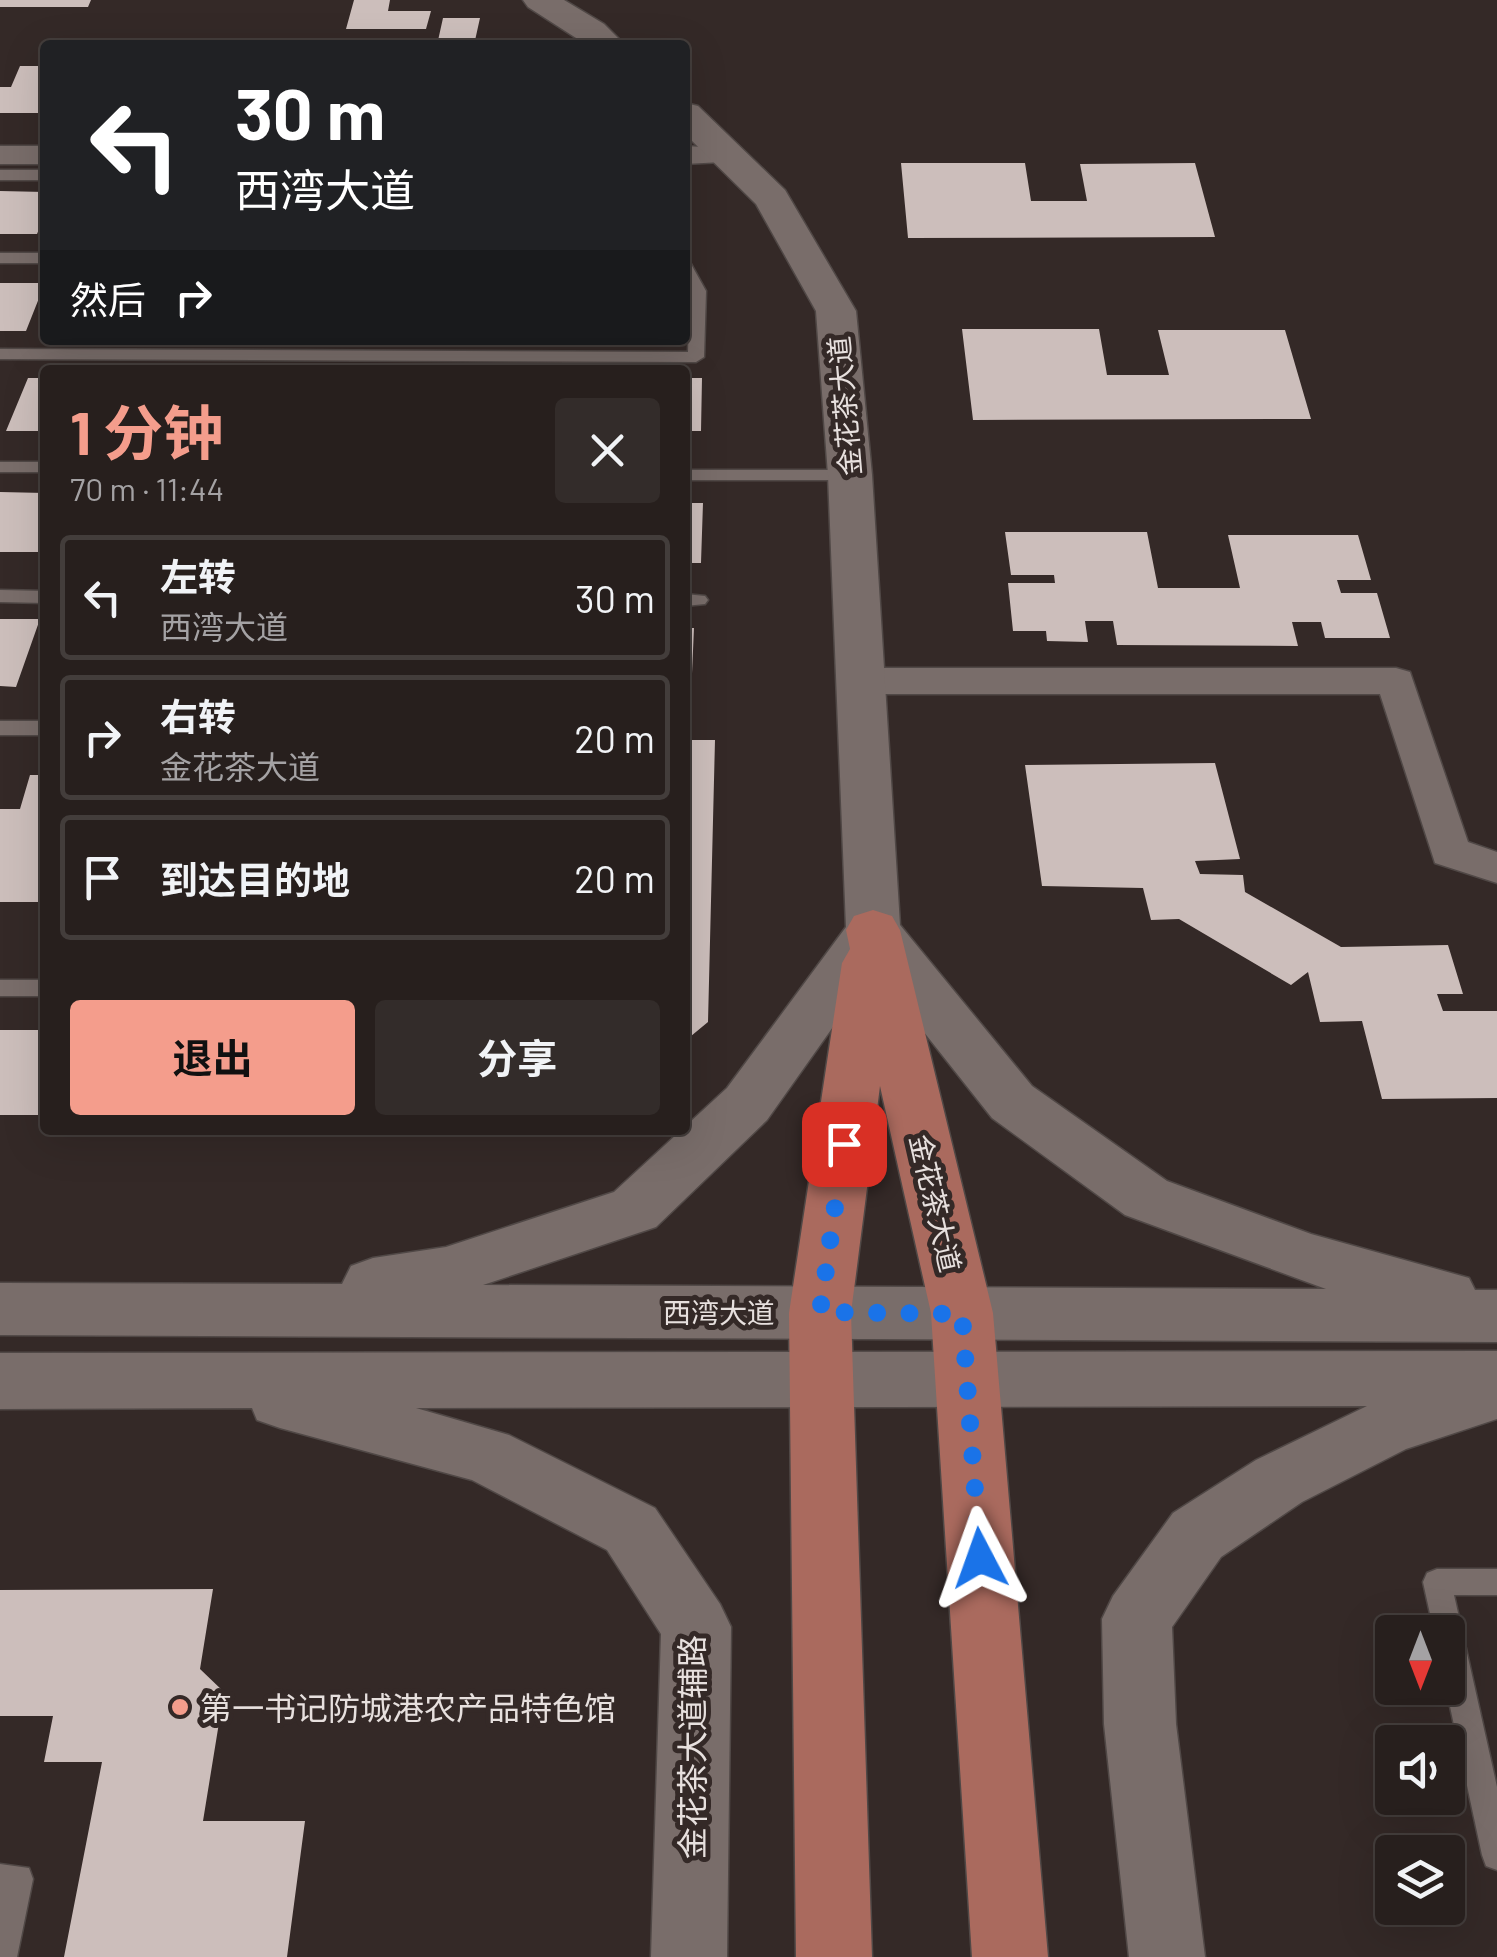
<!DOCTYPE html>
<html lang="zh">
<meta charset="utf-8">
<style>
:root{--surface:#271f1d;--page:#332c2a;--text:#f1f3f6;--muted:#a4a2a4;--line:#433d3b;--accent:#f49d8c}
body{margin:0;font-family:Barlow,"Noto Sans SC",sans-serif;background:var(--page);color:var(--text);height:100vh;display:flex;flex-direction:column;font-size:38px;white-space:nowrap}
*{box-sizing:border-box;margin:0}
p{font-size:32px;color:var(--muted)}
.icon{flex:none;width:55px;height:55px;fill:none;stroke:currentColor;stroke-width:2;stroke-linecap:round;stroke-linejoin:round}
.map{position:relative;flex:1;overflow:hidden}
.side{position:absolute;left:40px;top:365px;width:650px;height:770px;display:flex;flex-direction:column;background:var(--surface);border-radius:10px;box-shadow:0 10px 40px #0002,0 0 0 2px var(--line)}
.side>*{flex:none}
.top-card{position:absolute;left:40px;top:40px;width:650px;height:305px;border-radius:10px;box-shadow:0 10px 40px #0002,0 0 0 2px var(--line);background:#202124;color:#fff;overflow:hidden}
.needle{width:65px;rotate:180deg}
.buttons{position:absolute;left:1375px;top:1615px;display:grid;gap:20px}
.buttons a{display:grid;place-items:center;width:90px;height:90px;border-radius:10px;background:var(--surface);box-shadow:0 10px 40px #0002,0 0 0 2px var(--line);font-size:50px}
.pin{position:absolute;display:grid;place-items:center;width:85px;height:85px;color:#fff;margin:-42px;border-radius:20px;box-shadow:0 5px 15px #0006}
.me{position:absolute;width:110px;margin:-55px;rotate:356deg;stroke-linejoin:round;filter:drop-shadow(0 0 8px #0008)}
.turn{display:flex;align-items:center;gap:35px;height:210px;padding:0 30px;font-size:45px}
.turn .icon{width:130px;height:130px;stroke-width:2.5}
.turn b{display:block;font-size:70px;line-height:85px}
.then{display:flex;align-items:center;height:95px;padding:0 30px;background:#0003;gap:20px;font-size:38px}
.round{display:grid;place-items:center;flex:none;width:105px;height:105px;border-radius:10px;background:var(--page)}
.summary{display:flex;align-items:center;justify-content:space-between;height:170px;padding:0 30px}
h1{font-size:60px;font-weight:700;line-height:75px;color:var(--accent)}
.action{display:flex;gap:20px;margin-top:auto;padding:20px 30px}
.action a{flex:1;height:115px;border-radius:10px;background:var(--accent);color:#111;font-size:40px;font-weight:700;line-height:115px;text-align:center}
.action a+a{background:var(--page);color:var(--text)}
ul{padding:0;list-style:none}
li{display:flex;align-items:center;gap:30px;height:125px;margin:0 20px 15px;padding:0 10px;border:5px solid var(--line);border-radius:10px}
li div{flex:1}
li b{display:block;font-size:38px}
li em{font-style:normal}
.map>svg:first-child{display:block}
.building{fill:#ccbebb}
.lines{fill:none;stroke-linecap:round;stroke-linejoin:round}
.lane-casing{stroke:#504846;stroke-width:3}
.street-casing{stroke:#504846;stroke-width:3}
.secondary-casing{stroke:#504846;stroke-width:3}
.primary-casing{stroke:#504846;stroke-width:3}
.lane{fill:#796d6a;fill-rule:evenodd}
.street{fill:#796d6a;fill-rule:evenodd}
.secondary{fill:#796d6a;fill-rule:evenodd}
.primary{fill:#aa6a5e;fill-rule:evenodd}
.route{stroke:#1a73e8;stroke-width:18;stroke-dasharray:0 32.4}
.poi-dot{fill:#f49d8c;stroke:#342927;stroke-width:4}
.labels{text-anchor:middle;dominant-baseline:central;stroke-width:10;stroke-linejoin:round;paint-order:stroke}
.street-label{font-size:28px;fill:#e7e0de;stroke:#342927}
.near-poi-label{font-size:32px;fill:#e7e0de;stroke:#342927;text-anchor:start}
.near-street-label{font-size:32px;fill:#e7e0de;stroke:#342927}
</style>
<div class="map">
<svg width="1497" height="1957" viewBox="0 0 1497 1957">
<rect width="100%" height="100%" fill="#342927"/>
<!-- building -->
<path class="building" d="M 0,0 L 91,0 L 88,7 L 0,7 Z
M 354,0 L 390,0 L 388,11 L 431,11 L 426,29 L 346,29 Z
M 443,18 L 480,18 L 474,45 L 437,45 Z
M 20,66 L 45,66 L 45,113 L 0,113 L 0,87 L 11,87 Z
M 901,163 L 1025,163 L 1031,201 L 1087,201 L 1080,164 L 1195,163 L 1215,237 L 908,238 Z
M 0,191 L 45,192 L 45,215 L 37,234 L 0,234 Z
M 0,283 L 45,283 L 26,331 L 0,331 Z
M 962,329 L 1099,329 L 1107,375 L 1169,375 L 1158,330 L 1285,330 L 1311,419 L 973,420 Z
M 28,378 L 45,378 L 45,431 L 6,431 Z
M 685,378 L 702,378 L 701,431 L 685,431 Z
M 0,492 L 45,493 L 45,552 L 0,552 Z
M 685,503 L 703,503 L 701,563 L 685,563 Z
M 1005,532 L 1147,532 L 1158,588 L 1240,588 L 1228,535 L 1358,535 L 1371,580 L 1337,580 L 1341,593 L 1377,593 L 1390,638 L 1325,638 L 1321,622 L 1292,622 L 1298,646 L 1117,645 L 1113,621 L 1085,621 L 1088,642 L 1047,641 L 1046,631 L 1013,631 L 1008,583 L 1055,583 L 1054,575 L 1011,575 Z
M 0,619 L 40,619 L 16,687 L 0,686 Z
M 685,628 L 694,628 L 691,696 L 685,696 Z
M 685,740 L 715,740 L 708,1022 L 685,1041 Z
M 1215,763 L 1240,859 L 1195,861 L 1200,874 L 1243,875 L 1245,892 L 1341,947 L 1448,945 L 1463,994 L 1437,994 L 1443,1011 L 1497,1011 L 1497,1098 L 1382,1099 L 1362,1021 L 1320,1022 L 1308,972 L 1291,985 L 1179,919 L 1151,920 L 1143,888 L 1042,886 L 1025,765 Z
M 30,775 L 45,775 L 45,902 L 0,902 L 0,809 L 20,809 Z
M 0,1030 L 45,1030 L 45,1115 L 0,1115 Z
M 213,1589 L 200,1669 L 224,1692 L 203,1821 L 305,1821 L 287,1957 L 64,1957 L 102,1762 L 44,1762 L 53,1716 L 0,1716 L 0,1590 Z"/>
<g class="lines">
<!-- lane casing -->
<g class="lane-casing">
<path id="lane" d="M 0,170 L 45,170 L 45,180 L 0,180 Z
M 0,253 L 45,253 L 45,263 L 0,263 Z
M 685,262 L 691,264 L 706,291 L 704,357 L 696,362 L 0,359 L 0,349 L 688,352 L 690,291 L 685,282 Z
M 0,462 L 45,462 L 45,472 L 0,472 Z
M 685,470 L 850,470 L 859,475 L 850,480 L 685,480 Z
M 0,590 L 45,591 L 45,603 L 0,602 Z
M 685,594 L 705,596 L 708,600 L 705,604 L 685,606 Z
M 0,721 L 45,721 L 45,735 L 0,735 Z
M 0,980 L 45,980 L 45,996 L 0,996 Z
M 1437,1569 L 1497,1569 L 1497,1595 L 1454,1595 L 1497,1787 L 1497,1870 L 1486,1866 L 1482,1855 L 1446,1688 L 1448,1632 L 1434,1632 L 1423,1582 L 1427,1573 Z
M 0,1864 L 29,1868 L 33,1879 L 17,1957 L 0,1957 Z"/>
</g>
<!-- street casing -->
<g class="street-casing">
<path id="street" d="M 0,146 L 45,146 L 45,164 L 0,164 Z
M 685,146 L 741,149 L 745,155 L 741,161 L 685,164 Z
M 859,668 L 1396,668 L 1410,672 L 1468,842 L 1497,852 L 1497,883 L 1435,863 L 1380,694 L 859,694 L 845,690 L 839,681 L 845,672 Z"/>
</g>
<!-- secondary casing -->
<g class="secondary-casing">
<path id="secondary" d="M 523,0 L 564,0 L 604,24 L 625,45 L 587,45 L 528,7 Z
M 685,103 L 698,106 L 785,190 L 856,311 L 872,475 L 900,925 L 1032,1086 L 1167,1181 L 1311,1234 L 1469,1278 L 1475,1290 L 1497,1290 L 1497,1342 L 0,1335 L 0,1283 L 342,1284 L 351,1266 L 373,1258 L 446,1247 L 614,1192 L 727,1088 L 846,927 L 828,475 L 816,311 L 756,204 L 685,134 ZM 874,969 L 992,1118 L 1125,1215 L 1326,1289 L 483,1285 L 656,1227 L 767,1120 Z
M 1497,1351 L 1497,1419 L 1406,1449 L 1302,1502 L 1221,1557 L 1172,1627 L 1176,1724 L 1205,1957 L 1129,1957 L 1104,1724 L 1102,1619 L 1113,1596 L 1173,1513 L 1256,1460 L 1367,1406 L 416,1408 L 509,1435 L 655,1508 L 720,1604 L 731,1627 L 727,1957 L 651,1957 L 661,1634 L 607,1550 L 472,1480 L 280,1428 L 257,1420 L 252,1408 L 0,1409 L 0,1353 Z"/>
</g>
<!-- primary casing -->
<g class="primary-casing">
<path id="primary" d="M 873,910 L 892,916 L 900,930 L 993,1313 L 1048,1957 L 972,1957 L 931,1313 L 880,1086 L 851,1313 L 872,1957 L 796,1957 L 789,1313 L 842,963 L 850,949 L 846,930 L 854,916 Z"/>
</g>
<!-- lane -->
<use href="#lane" class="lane"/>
<!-- street -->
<use href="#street" class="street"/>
<!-- secondary -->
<use href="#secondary" class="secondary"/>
<!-- primary -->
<use href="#primary" class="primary"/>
</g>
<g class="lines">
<!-- route -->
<path class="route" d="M 844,1144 L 820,1312 L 962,1314 L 980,1558"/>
</g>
<!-- markers -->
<circle class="poi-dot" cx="180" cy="1707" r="10"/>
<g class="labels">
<!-- street labels -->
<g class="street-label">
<text transform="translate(844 406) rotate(-95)">金花茶大道</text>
<text transform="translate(936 1203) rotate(77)">金花茶大道</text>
<text x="719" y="1312">西湾大道</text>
</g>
<!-- near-poi labels -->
<g class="near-poi-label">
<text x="200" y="1707">第一书记防城港农产品特色馆</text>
</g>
<!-- near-street labels -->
<g class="near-street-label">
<text transform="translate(691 1747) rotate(-90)">金花茶大道辅路</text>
</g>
</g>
</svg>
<div class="buttons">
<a><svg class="needle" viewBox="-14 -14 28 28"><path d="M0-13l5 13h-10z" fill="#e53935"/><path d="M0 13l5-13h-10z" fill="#a4a2a4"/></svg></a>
<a><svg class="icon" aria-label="sound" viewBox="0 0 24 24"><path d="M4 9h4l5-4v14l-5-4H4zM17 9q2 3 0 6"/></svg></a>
<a><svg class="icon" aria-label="layers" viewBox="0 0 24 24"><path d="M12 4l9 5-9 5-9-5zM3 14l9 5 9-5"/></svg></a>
</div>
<div class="pin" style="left:844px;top:1144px;background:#d93025"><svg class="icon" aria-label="arrive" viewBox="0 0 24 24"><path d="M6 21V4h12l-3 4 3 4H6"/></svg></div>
<svg class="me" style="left:980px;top:1558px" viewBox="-20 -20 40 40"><path d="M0-17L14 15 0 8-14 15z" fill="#1a73e8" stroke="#fff" stroke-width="4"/></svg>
<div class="top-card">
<div class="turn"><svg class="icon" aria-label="left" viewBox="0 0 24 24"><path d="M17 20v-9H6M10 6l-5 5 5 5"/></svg><div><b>30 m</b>西湾大道</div></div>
<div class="then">然后<svg class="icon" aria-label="right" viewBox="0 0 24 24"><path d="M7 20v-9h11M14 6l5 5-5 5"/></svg></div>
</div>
<section class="side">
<div class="summary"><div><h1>1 分钟</h1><p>70 m · 11:44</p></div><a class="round"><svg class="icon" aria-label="close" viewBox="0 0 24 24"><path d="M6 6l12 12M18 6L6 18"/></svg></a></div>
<ul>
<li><svg class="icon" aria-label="left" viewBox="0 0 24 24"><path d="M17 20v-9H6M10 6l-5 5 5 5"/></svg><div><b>左转</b><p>西湾大道</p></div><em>30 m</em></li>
<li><svg class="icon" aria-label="right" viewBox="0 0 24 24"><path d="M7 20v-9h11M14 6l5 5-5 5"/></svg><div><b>右转</b><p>金花茶大道</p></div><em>20 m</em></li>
<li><svg class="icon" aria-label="arrive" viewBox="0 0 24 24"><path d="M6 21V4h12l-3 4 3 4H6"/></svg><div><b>到达目的地</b></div><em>20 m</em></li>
</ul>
<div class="action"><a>退出</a><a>分享</a></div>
</section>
</div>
